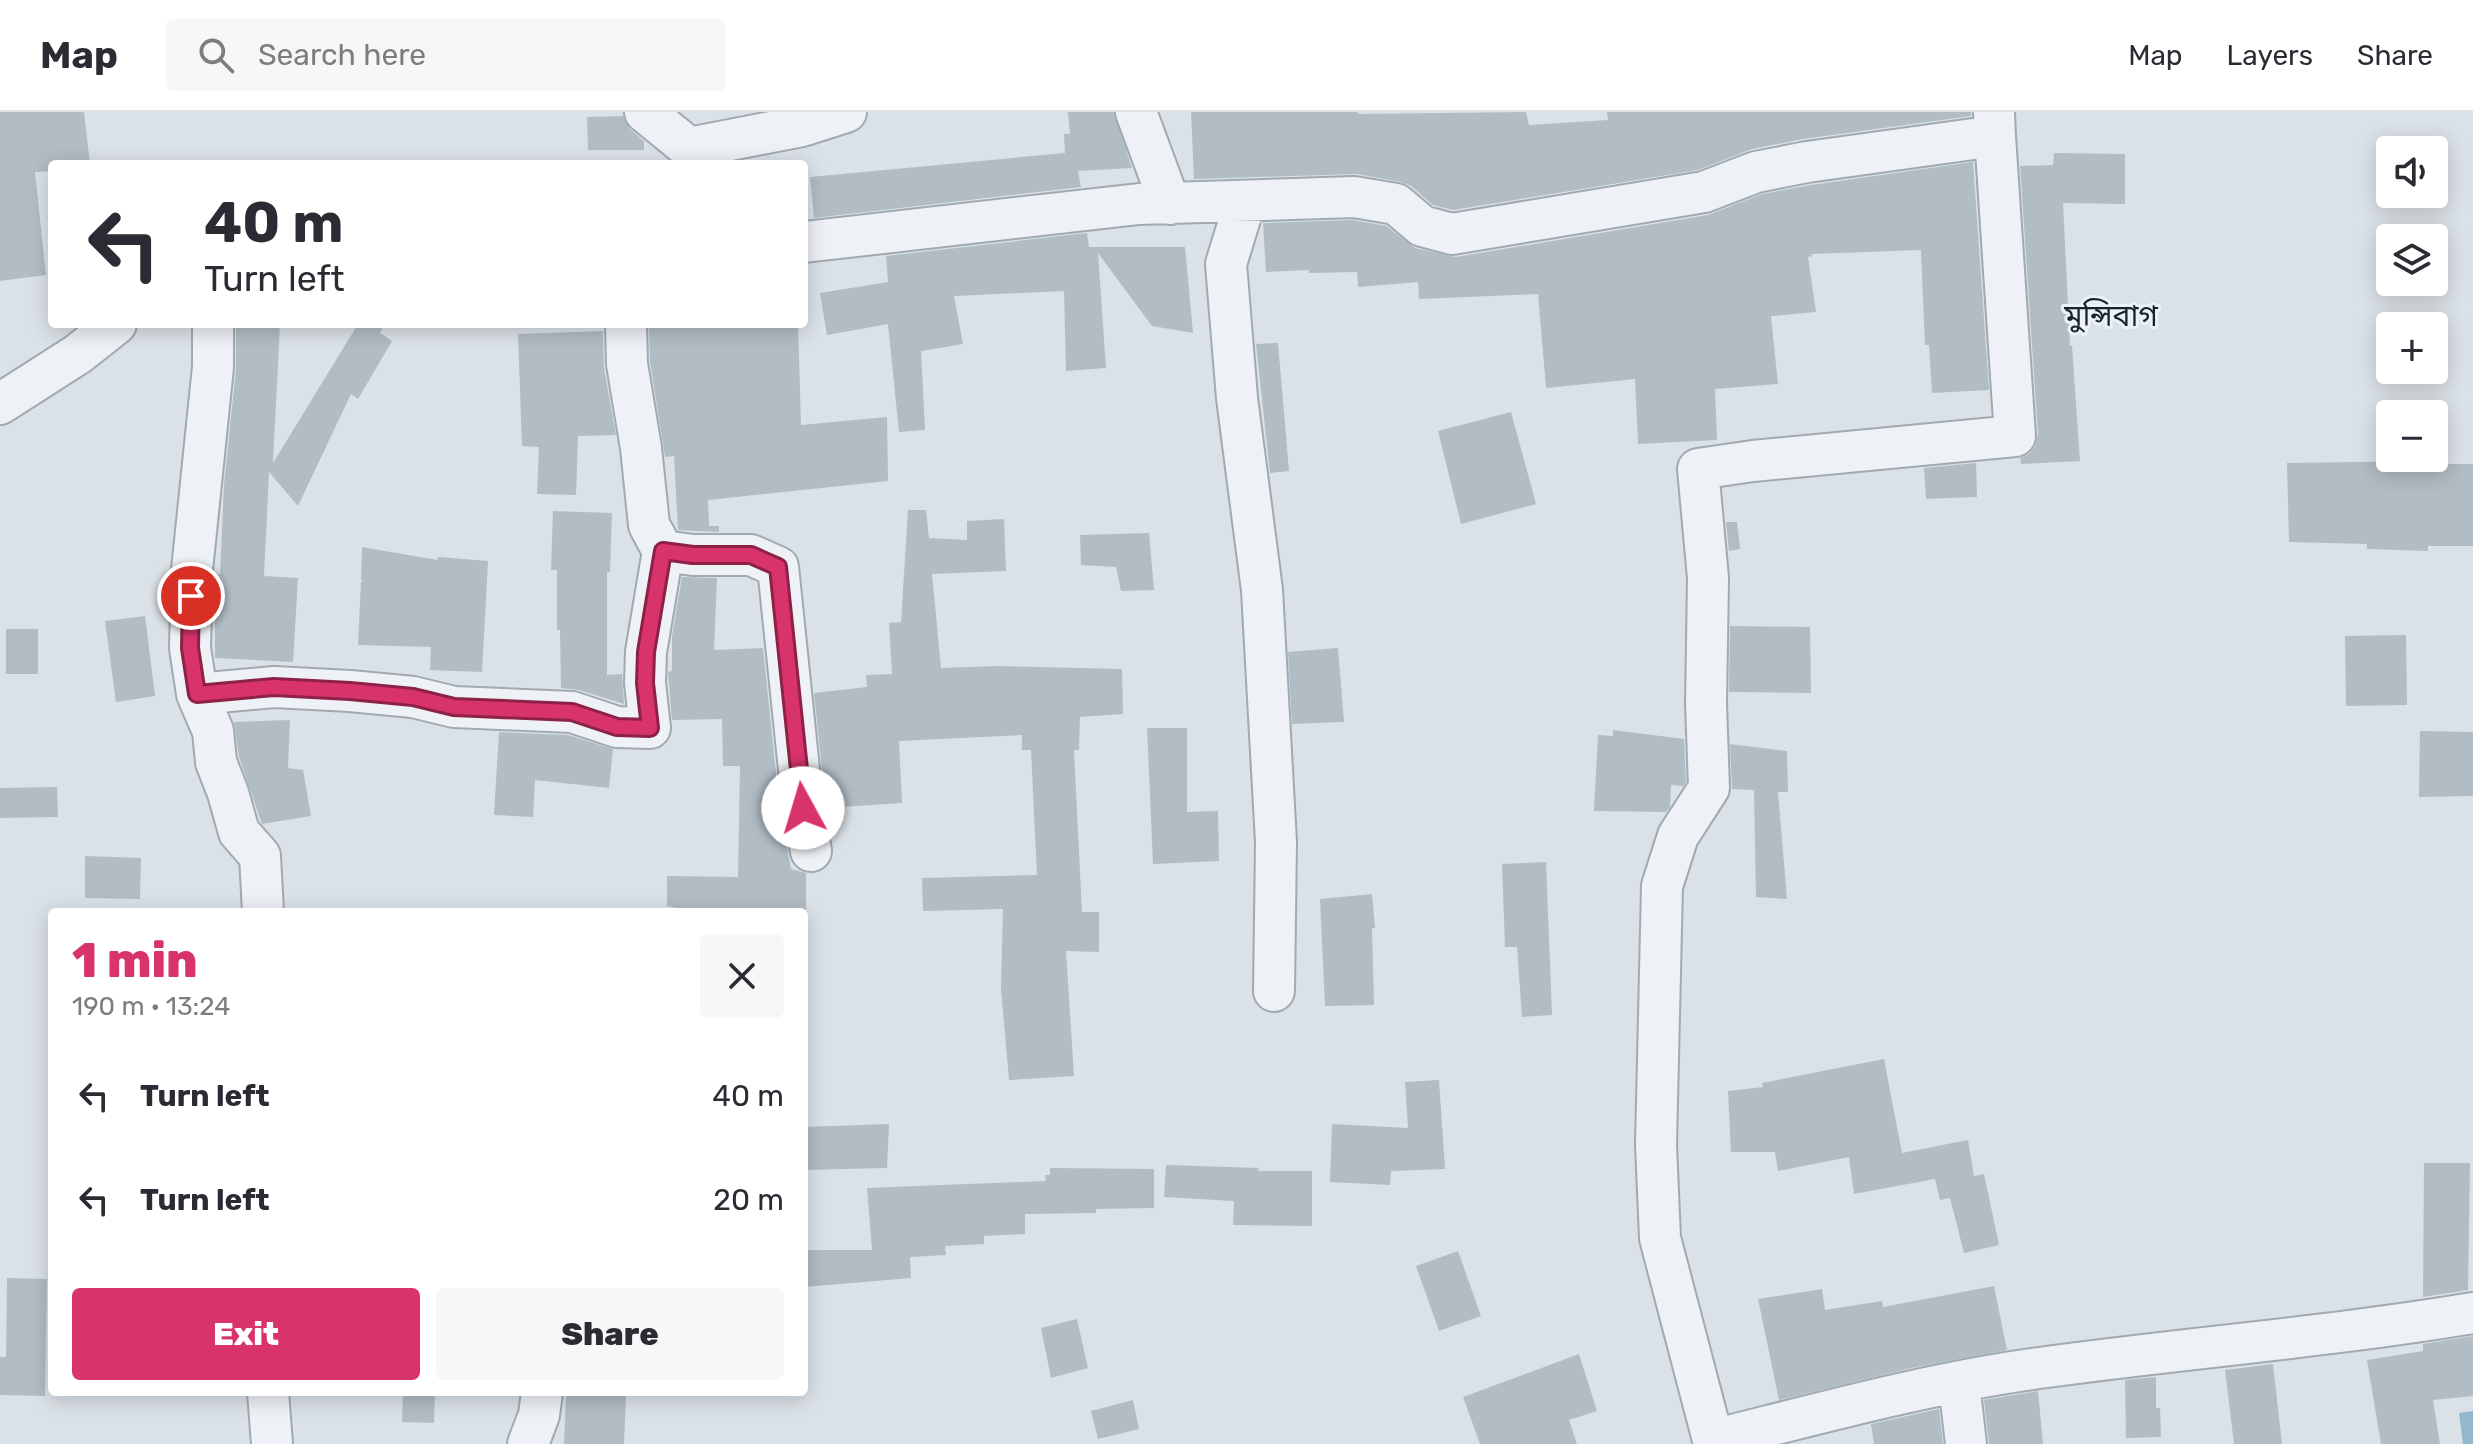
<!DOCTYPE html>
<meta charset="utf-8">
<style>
:root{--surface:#fff;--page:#f7f7f7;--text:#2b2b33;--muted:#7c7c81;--line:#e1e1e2;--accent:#d9336b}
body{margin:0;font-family:Rubik,"Noto Sans Bengali",sans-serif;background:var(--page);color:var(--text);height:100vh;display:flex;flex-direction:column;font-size:30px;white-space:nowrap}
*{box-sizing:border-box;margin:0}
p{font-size:26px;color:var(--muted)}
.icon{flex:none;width:44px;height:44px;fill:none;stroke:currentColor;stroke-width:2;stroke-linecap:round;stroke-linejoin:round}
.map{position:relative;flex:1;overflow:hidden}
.panel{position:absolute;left:48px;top:796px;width:760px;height:488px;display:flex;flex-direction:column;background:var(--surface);border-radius:8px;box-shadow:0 4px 20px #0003}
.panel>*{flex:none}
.guide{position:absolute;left:48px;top:48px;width:760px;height:168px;border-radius:8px;box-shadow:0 4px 20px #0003;background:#fff;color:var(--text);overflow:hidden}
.fabs{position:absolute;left:2376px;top:24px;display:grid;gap:16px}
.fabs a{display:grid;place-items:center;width:72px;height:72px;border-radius:8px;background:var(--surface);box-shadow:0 4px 20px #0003;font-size:40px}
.pin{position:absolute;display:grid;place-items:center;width:68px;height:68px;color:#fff;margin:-34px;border:4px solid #fff;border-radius:50%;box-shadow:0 2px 8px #0007}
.me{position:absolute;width:88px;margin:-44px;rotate:354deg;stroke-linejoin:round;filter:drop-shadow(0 0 6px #0008)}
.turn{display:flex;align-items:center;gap:28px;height:168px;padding:0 24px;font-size:36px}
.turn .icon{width:104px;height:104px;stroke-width:2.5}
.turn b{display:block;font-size:56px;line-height:68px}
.round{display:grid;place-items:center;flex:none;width:84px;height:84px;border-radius:8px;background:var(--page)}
.headline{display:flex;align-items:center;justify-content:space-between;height:136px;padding:0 24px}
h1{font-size:48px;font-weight:800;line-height:60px;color:var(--accent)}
.button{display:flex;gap:16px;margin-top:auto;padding:16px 24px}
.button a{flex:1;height:92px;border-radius:8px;background:var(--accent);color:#fff;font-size:32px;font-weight:800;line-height:92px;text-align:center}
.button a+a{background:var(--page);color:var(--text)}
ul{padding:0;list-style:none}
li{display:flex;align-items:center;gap:24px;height:104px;padding:0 24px}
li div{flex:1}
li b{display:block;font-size:30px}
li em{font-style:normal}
header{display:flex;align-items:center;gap:48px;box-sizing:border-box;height:112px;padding:0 40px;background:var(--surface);border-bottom:2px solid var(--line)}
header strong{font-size:38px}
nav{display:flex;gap:44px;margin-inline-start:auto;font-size:28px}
.search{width:560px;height:72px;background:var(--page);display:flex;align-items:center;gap:20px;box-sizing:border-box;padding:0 28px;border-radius:8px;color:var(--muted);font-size:30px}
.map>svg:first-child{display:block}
.water{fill:#92b8cb}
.building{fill:#b2bcc4}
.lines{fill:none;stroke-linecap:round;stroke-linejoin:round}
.street-casing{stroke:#a0aab1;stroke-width:44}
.street{stroke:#eef1f5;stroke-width:40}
.route-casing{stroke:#8d2146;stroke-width:20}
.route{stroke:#d9336b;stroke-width:14}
.labels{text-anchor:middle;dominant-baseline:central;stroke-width:6;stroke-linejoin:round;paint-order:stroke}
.quarter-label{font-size:30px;fill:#16232e;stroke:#eaf0f5}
</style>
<header>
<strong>Map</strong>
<div class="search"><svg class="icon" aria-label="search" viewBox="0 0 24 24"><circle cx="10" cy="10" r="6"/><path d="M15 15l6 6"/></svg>Search here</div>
<nav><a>Map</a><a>Layers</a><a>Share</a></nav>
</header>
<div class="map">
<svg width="2473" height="1332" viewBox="0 0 2473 1332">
<rect width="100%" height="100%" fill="#dbe2e7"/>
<!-- water -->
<path class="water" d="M 2473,1299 L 2473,1332 L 2463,1332 L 2459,1301 Z"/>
<!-- building -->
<path class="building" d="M 0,0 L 84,0 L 90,52 L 52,52 L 52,59 L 35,60 L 46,163 L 0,169 Z
M 1068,0 L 1114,0 L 1132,56 L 1078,59 L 1081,75 L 814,106 L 810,65 L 1065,41 L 1064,22 L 1070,22 Z
M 1191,0 L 1358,0 L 1358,2 L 1526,0 L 1529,13 L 1608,8 L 1607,0 L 1971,0 L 1971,4 L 1803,27 L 1752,37 L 1698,58 L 1453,98 L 1433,93 L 1411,74 L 1401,70 L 1357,62 L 1194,67 Z
M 623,4 L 630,17 L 644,29 L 644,38 L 588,38 L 587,5 Z
M 2054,41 L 2125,42 L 2125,92 L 2063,91 L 2070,234 L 2072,234 L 2080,349 L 2021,352 L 2020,346 L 2029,342 L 2035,335 L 2038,322 L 2020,54 L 2053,53 Z
M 1973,50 L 1989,278 L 1932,281 L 1929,233 L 1925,233 L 1921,138 L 1811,142 L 1812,144 L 1808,145 L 1816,200 L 1771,204 L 1778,272 L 1715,277 L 1717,328 L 1638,332 L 1635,267 L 1546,276 L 1538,182 L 1419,187 L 1418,170 L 1358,175 L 1357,160 L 1309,161 L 1309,158 L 1266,160 L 1263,111 L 1352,108 L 1386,114 L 1415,136 L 1456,145 L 1708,103 L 1762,82 L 1811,73 Z
M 1087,121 L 1089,135 L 1185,135 L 1193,221 L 1152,214 L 1098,141 L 1106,256 L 1066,259 L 1064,179 L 954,184 L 963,232 L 921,239 L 925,318 L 899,320 L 888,212 L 827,223 L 820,181 L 888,170 L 886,144 Z
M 236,212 L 280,212 L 273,351 L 358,212 L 384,212 L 380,221 L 392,229 L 358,287 L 351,282 L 298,394 L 269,360 L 264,464 L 298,466 L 293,550 L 215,546 L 215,462 L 220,462 L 224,373 L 236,257 Z
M 662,212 L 731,212 L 731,215 L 798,213 L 801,313 L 887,305 L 888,369 L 708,388 L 709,414 L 719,414 L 719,420 L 678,418 L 674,344 L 665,345 L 650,250 L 649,214 Z
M 603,219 L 604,256 L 616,323 L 578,324 L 576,383 L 537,382 L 539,335 L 522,334 L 518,222 Z
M 1278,231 L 1289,359 L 1270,361 L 1256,232 Z
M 1511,300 L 1536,392 L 1461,412 L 1438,319 Z
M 2428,349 L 2428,352 L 2473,352 L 2473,434 L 2428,434 L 2428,439 L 2367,437 L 2367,432 L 2289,430 L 2287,351 Z
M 1976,351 L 1977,385 L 1926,387 L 1924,356 Z
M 908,398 L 926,398 L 929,426 L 967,428 L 967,409 L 1004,407 L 1006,459 L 932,462 L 941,556 L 996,554 L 1122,557 L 1123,602 L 1080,605 L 1079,638 L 1074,638 L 1082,800 L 1099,800 L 1099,840 L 1066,839 L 1074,964 L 1009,968 L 1001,876 L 1003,797 L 923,799 L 922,766 L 1037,763 L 1031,638 L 1022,638 L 1022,623 L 899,629 L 902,691 L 826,696 L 814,581 L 867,575 L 866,563 L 892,562 L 889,511 L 901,510 Z
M 553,399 L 612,401 L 610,460 L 607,460 L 607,563 L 622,562 L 624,592 L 579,578 L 561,576 L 560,518 L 557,518 L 557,458 L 551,458 Z
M 1726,410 L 1737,410 L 1740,437 L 1729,439 Z
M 1149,421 L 1154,478 L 1121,479 L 1116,455 L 1081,453 L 1080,423 Z
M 362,435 L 437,448 L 438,445 L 488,449 L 482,560 L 430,558 L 431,535 L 358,533 L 361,470 L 363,470 L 361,467 Z
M 682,465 L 717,466 L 714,538 L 763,536 L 780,700 L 791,757 L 806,761 L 806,800 L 698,800 L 667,794 L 667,764 L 738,765 L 740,654 L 723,654 L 722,607 L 672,608 L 668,560 L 672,559 L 672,524 Z
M 145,504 L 155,584 L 116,590 L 105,509 Z
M 1730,514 L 1810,515 L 1811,581 L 1729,580 Z
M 6,517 L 38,517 L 38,562 L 6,562 Z
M 2406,523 L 2407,593 L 2346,594 L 2345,524 Z
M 1338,536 L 1344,610 L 1292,612 L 1288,540 Z
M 290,608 L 288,656 L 303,658 L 311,704 L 262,712 L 239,645 L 234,610 Z
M 1147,616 L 1187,616 L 1187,700 L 1218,699 L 1219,749 L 1153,752 Z
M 1613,618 L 1684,627 L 1686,670 L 1683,674 L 1671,673 L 1670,695 L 1666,700 L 1594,699 L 1598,623 L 1613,624 Z
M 2420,619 L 2473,620 L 2473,684 L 2419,685 Z
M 499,620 L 568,623 L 613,637 L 609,676 L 535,668 L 533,705 L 494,703 Z
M 1730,632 L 1787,639 L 1788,680 L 1778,680 L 1787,787 L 1756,785 L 1754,678 L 1732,677 Z
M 57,675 L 58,705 L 0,706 L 0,676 Z
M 85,744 L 141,746 L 140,787 L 85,786 Z
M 1546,750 L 1552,903 L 1522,905 L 1517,835 L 1505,835 L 1502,752 Z
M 1372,782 L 1375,816 L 1372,816 L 1374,893 L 1325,894 L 1320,787 Z
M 1884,947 L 1902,1041 L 1968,1028 L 1974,1064 L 1984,1062 L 1999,1133 L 1964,1141 L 1950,1086 L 1940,1088 L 1935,1067 L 1854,1082 L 1849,1045 L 1778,1059 L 1775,1040 L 1731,1040 L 1728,979 L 1763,975 L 1762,971 Z
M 1439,968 L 1445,1057 L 1391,1059 L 1390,1073 L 1330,1070 L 1332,1012 L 1408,1016 L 1405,970 Z
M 889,1012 L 887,1056 L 804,1058 L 804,1015 Z
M 2424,1051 L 2470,1051 L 2468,1178 L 2423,1185 Z
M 1166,1053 L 1259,1056 L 1258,1059 L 1312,1059 L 1312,1114 L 1233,1113 L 1234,1089 L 1164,1085 Z
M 1050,1056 L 1154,1057 L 1154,1096 L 1096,1097 L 1096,1101 L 1025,1102 L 1025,1122 L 984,1124 L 984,1132 L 945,1134 L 946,1143 L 910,1145 L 911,1166 L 804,1175 L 804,1138 L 872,1138 L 867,1076 L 1046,1069 L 1045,1063 L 1050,1063 Z
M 1458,1139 L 1481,1204 L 1439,1219 L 1416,1154 Z
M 7,1166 L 47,1167 L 45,1284 L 0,1283 L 0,1245 L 6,1245 Z
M 1994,1174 L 2007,1238 L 1911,1256 L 1779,1288 L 1758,1187 L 1822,1177 L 1825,1198 L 1882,1189 L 1883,1195 Z
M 1077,1207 L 1088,1256 L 1051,1266 L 1041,1216 Z
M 2473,1224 L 2473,1284 L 2433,1288 L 2440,1332 L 2381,1332 L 2367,1248 L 2423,1239 L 2423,1232 Z
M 1579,1242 L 1597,1299 L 1569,1308 L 1577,1332 L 1480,1332 L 1463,1285 Z
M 2273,1252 L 2282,1332 L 2234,1332 L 2225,1258 Z
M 2156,1265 L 2156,1296 L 2160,1296 L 2161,1325 L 2126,1326 L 2125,1268 Z
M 2038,1279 L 2043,1332 L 1989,1332 L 1984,1288 Z
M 403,1280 L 435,1280 L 434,1311 L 402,1310 Z
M 626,1282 L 624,1332 L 564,1332 L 566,1283 Z
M 1133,1288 L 1139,1317 L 1098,1327 L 1091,1299 Z
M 1939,1297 L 1943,1332 L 1874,1332 L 1871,1312 Z"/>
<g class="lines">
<!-- street casing -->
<g class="street-casing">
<path id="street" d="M 645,0 L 689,36 L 802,14 L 846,0
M 1136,0 L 1170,92
M 1995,24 L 2015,324 L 1753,349 L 1698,357 L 1708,466 L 1706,592 L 1709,676 L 1678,724 L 1662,774 L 1656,1033 L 1660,1126 L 1713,1328 C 1821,1301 1929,1271 2039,1256 C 2184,1236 2329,1225 2473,1201
M 1245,90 L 1226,152 L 1237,286 L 1262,478 L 1276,730 L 1274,879
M 804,130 L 1139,92 L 1354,85 L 1396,92 L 1422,114 L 1452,122 L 1704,80 L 1756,60 L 1807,50 L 1995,24 L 1994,0
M 213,212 L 213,255 L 192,458 L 190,536 L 197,582 L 213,619 L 216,650 L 228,681 L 239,720 L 260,744 L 263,800
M 626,212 L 627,252 L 641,336 L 649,413 L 663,439 L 693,443 L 751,443 L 778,455 L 803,696 L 811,739
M 0,292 L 78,242 L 116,212
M 197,582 L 274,575 L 350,579 L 413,585 L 454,595 L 572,600 L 617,615 L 650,616 L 645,571 L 646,540 L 663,439
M 1959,1271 L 1966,1332
M 268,1280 L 272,1332
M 528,1332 L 539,1303 L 542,1280"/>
</g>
<!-- street -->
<use href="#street" class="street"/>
</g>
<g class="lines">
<!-- route casing -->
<g class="route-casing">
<path id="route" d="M 191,484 L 190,536 L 197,582 L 274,575 L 350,579 L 413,585 L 454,595 L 572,600 L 617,615 L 650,616 L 645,571 L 646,540 L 663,439 L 693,443 L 751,443 L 778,455 L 803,696"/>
</g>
<!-- route -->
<use href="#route" class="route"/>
</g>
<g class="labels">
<!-- quarter labels -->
<g class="quarter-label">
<text x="2111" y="204">মুন্সিবাগ</text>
</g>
</g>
</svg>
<div class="fabs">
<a><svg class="icon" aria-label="sound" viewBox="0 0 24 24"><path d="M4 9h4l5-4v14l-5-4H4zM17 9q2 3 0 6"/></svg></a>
<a><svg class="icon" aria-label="layers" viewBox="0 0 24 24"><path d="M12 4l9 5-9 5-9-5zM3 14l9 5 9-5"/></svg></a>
<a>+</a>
<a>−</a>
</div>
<div class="pin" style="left:191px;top:484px;background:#d93025"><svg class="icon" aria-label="arrive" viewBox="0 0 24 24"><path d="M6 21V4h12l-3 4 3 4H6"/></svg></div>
<svg class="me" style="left:803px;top:696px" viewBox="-20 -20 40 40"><circle r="19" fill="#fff"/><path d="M0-13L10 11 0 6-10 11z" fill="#d9336b"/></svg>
<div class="guide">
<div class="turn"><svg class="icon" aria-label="left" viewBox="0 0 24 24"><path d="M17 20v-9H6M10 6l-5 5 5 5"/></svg><div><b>40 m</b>Turn left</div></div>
</div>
<section class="panel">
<div class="headline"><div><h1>1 min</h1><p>190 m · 13:24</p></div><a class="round"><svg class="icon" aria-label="close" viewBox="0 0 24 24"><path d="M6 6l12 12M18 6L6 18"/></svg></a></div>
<ul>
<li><svg class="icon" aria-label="left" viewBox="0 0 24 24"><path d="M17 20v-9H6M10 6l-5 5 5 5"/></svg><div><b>Turn left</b></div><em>40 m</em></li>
<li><svg class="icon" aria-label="left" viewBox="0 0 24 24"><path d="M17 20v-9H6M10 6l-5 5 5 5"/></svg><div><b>Turn left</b></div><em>20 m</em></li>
</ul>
<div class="button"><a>Exit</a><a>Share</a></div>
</section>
</div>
